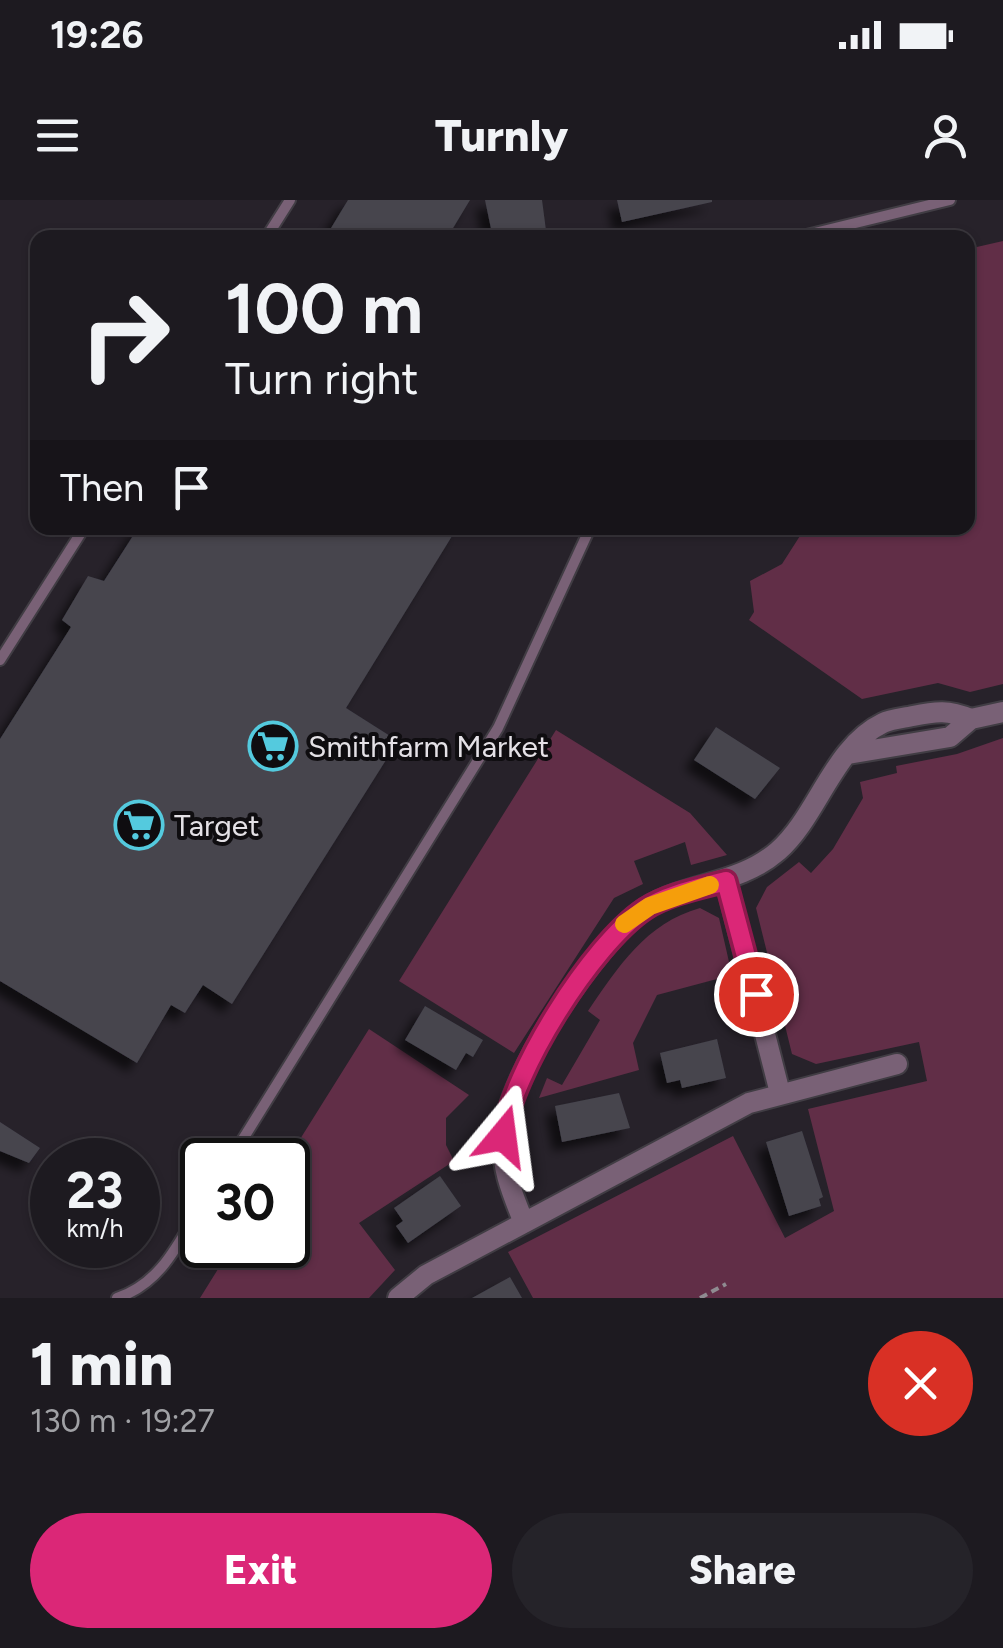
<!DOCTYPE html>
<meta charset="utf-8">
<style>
:root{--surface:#1d1a20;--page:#252329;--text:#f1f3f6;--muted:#a0a1a5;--line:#3b383e;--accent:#db2777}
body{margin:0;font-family:Figtree,sans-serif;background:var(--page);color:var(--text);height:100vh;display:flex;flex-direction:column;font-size:38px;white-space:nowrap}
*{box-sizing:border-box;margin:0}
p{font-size:32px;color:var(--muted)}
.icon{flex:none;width:55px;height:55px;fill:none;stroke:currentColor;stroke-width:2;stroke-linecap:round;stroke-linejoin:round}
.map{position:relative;height:1098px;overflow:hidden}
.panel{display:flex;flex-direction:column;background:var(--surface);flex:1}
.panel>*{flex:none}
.top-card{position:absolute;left:30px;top:30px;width:945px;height:305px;border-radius:20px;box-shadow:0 2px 8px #0004,0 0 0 2px var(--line);background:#1d1a20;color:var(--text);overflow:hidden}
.speed{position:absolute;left:30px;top:938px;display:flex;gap:20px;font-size:50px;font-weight:700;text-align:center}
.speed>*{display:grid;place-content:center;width:130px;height:130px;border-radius:50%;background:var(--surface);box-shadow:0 2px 8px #0004,0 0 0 2px var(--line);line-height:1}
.speed small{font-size:25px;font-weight:400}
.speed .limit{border:5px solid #111;border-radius:15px;background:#fff;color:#111}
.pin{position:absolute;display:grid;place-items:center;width:85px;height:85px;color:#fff;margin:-42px;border:5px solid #fff;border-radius:50%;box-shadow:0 2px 10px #0007}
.me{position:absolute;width:110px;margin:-55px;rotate:16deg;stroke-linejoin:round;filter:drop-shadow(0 0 8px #0008)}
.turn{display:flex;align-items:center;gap:35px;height:210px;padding:0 30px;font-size:45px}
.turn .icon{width:130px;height:130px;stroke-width:2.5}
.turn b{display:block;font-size:70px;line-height:85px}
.then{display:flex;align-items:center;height:95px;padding:0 30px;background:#0003;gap:20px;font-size:38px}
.round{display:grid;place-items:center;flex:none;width:105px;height:105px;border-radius:52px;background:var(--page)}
.summary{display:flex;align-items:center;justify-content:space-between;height:170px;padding:0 30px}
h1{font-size:60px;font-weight:800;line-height:75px}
.action{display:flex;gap:20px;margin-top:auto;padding:20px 30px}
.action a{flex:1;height:115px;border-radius:60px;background:var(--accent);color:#fff;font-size:40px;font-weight:800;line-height:115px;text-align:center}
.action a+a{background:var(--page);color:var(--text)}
.status{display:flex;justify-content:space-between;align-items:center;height:70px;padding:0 50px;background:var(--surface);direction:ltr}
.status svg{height:28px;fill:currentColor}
header{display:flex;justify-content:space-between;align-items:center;height:130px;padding:0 30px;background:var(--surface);font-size:45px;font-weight:800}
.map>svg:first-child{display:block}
.green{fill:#612e47}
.building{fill:#46454e;filter:url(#shadow)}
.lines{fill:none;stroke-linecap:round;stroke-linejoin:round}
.service-casing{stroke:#413d44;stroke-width:14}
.minor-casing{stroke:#413d44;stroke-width:24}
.path{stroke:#8f8b91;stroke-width:4;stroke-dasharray:8 5;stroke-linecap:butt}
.service{stroke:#796176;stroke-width:10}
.minor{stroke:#796176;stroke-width:20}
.route-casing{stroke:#8e194d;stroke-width:25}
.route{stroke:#db2777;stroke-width:18}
.slow{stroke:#f59e0b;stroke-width:18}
.labels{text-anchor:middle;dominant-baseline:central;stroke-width:8;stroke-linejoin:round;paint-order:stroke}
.poi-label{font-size:30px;fill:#e4e1e6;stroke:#0f0d10;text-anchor:start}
</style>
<div class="status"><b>19:26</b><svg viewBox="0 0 49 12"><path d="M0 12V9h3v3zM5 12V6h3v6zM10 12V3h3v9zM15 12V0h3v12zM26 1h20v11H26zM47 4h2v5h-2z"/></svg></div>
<header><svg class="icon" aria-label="menu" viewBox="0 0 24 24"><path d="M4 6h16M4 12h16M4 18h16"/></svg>Turnly<svg class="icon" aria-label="person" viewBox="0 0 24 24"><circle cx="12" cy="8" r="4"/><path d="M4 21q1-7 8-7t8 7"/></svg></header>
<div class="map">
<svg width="1003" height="1098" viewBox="0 0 1003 1098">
<defs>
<filter id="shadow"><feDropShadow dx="-9" dy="9" stdDeviation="5" flood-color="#0009"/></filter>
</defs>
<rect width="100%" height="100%" fill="#27222a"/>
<!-- green -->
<path class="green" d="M 1003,41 L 1003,484 L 970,492 L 938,483 L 862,499 L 749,420 L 754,412 L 750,381 L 782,364 L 805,328 L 968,328 L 968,49 Z
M 556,530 L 690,613 L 727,655 L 691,665 L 685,642 L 634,661 L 643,684 L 614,698 L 514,853 L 399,781 Z
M 1003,538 L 1003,1098 L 533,1098 L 508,1052 L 733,936 L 785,1038 L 834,1011 L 808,909 L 927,881 L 919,842 L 816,864 L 792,854 L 756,708 L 767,687 L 799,662 L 811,673 L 833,649 L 863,598 L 860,582 L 897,573 L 896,566 L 957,554 Z
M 700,708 L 719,718 L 732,775 L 657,795 L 633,843 L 639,870 L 539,898 L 547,878 L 562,885 L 600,820 L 588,811 C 618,767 646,723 700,708 Z
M 369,829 L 469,895 L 446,918 L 446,945 L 454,961 L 359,1023 L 395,1070 L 369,1098 L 200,1098 L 233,1045 L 288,1045 L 287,960 Z"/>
<!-- building -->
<path class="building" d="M 348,0 L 470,0 L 447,38 L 325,38 Z
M 485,0 L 542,0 L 547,38 L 493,38 Z
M 617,0 L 712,0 L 712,2 L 622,22 Z
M 138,328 L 457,328 L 346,508 L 398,541 L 232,804 L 203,785 L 185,813 L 171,805 L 137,863 L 0,781 L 0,539 L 71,427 L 62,420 L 88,376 L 104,381 Z
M 716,527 L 780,568 L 755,599 L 694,560 Z
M 425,806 L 483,840 L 473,857 L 466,853 L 456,870 L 405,840 Z
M 717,839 L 726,878 L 682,888 L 680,880 L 667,883 L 660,853 Z
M 619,893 L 630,928 L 562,942 L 555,906 Z
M 0,922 L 40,948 L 29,963 L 0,951 Z
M 802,931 L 823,997 L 819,999 L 821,1006 L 789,1016 L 766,942 Z
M 440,976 L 461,1006 L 408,1043 L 396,1026 L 403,1021 L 394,1008 Z
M 510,1077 L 522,1098 L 472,1098 Z"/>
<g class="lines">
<!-- service casing -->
<g class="service-casing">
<path id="service" d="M 266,38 L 290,0
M 794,38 L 950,0
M 0,460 L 84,328
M 230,960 L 498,528 L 590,328
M 117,1098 C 162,1083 179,1042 202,1004"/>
</g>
<!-- minor casing -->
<g class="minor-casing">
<path id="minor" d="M 848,554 L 950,537 L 971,519 L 1003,512
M 726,681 L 780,893
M 524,1023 C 512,993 501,968 503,935 C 507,877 597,739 646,708 C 688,682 739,685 778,651 C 818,616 833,547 883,523 C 891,519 904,518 913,516 C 937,511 948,510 971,519
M 398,1098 L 426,1075 L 749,903 L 897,864"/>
</g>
<!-- path -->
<path class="path" d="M 700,1098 L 726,1084"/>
<!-- service -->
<use href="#service" class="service"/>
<!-- minor -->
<use href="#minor" class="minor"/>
</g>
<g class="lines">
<!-- route casing -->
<g class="route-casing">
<path id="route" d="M 503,936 C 512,872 591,745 645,709 C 668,694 700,688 726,681 L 756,794"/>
</g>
<!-- route -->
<use href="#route" class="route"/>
<!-- slow -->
<path class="slow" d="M 624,724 L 650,706 L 710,685"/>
</g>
<!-- icons -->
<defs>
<g id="supermarket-ring" transform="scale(2.5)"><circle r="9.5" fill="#0f0d10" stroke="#54cade" stroke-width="1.5"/><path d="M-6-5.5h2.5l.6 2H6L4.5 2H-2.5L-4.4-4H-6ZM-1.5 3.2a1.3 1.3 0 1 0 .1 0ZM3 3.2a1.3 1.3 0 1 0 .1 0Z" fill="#54cade"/></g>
</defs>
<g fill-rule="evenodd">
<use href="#supermarket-ring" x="273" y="546"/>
<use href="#supermarket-ring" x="139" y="625"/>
</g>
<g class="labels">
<!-- poi labels -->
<g class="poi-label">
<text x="308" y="546">Smithfarm Market</text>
<text x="174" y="625">Target</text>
</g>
</g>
</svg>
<div class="speed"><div>23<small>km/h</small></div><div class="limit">30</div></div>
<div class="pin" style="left:756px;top:794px;background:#d93025"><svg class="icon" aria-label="arrive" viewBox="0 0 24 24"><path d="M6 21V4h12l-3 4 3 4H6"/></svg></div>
<svg class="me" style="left:503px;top:936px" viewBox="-20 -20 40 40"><path d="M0-17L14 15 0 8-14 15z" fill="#db2777" stroke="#fff" stroke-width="4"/></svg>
<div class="top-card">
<div class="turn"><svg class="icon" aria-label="right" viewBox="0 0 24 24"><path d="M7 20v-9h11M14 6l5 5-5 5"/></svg><div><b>100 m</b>Turn right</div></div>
<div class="then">Then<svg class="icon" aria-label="arrive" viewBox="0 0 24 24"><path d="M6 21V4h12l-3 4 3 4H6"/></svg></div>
</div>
</div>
<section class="panel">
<div class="summary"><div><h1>1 min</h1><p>130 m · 19:27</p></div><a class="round" style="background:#d93025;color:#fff"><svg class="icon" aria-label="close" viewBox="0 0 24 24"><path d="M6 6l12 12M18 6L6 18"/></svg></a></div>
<div class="action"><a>Exit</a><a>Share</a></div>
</section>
